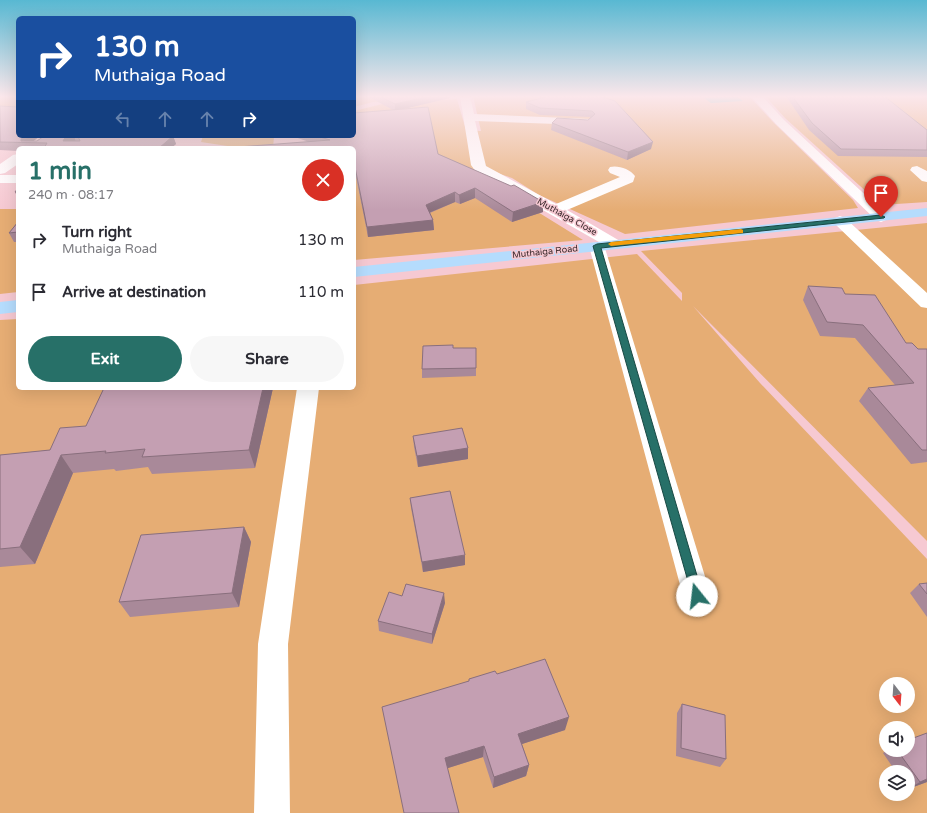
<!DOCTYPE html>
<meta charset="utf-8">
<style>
:root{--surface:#fff;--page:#f7f7f7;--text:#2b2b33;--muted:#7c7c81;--accent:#277068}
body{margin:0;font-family:"Varela Round",sans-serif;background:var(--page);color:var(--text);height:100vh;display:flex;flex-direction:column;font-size:15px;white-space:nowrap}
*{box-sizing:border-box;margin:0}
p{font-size:13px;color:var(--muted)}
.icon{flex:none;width:22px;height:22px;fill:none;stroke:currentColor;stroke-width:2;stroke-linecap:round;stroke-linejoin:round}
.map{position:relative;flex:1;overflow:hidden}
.panel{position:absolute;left:16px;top:146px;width:340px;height:244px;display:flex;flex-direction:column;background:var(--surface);border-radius:6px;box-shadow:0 4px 16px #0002}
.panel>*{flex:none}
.hud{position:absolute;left:16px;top:16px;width:340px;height:122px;border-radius:6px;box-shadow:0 4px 16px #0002;background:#1a4fa0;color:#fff;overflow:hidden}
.needle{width:26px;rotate:163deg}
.controls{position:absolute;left:879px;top:677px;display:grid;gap:8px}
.controls a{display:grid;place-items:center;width:36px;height:36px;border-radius:50%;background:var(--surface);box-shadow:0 4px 16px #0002;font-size:20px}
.pin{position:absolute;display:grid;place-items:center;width:34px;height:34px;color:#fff;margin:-41px -17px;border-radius:50% 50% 50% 0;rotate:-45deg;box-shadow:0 0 4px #0007}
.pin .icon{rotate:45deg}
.me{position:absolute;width:44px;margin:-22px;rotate:344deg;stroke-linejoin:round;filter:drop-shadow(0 0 3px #0008)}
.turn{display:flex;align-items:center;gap:14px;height:84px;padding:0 12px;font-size:18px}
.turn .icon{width:52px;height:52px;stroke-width:2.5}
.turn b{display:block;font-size:28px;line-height:34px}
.lanes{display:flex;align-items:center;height:38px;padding:0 12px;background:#0003;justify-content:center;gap:20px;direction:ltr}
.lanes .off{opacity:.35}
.round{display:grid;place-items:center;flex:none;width:42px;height:42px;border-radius:21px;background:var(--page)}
.headline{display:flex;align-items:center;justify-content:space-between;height:68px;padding:0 12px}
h1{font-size:24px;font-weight:700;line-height:30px;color:var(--accent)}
.action{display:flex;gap:8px;margin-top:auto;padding:8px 12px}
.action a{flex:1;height:46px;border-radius:24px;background:var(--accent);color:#fff;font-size:16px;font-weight:700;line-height:46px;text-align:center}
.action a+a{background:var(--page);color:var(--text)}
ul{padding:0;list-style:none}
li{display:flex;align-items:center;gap:12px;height:52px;padding:0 12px}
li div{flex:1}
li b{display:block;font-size:15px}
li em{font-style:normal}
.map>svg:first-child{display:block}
.green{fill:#e6ad74;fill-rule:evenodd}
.water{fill:#21bfb1}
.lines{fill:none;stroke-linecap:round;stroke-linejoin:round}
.minor{fill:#fff;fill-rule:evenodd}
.major{fill:#b5dcfd;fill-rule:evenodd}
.wall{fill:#a98999}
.shaded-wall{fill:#896f7d}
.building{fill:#c49fb2;stroke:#896f7d}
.route{fill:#277068;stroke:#194944}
.slow{fill:#f59e0b}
.labels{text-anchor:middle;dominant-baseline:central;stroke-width:3;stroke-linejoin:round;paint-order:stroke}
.far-street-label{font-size:9px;fill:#39282b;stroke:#f6c9d2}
</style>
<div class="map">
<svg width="927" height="813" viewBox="0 0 927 813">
<rect width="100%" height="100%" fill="#f6c9d2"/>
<!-- green -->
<path class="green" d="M 0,96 L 18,96 L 18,115 L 0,116 Z
M 354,96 L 440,96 L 373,102 L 354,107 Z
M 473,96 L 749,96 L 773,122 L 853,200 L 858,208 L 625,234 L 539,195 L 512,178 L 497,173 L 478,175 L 583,240 L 354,260 L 354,111 L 382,104 L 457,99 L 466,130 L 481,131 Z
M 765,96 L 927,96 L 927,202 L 881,205 L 785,118 Z
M 203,136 L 274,136 L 274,137 L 273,148 L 234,147 L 201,142 Z
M 18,206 L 18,292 L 0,294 L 0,209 L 16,209 Z
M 927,223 L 927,541 L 693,306 L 760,383 L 927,559 L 927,813 L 0,813 L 0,320 L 18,319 L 18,388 L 354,388 L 354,285 L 637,254 L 682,301 L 682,293 L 641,251 ZM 886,684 L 908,684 L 908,706 L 886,706 ZM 886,728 L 908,728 L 908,750 L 886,750 ZM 886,772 L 908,772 L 908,794 L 886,794 Z"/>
<!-- water -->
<path class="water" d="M 736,96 L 743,101 L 711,103 L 704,98 Z"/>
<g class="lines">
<!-- minor -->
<path class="minor" d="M 460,96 L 470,96 L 474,114 L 590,119 L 592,121 L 590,123 L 586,125 L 475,121 L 486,166 L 556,204 L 620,177 L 610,173 L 608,170 L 610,167 C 618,165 630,169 635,176 L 633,182 L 567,210 L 620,241 L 622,244 L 620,247 L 614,249 L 604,245 L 711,596 L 707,605 L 697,609 L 687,605 L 683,596 L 589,246 L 591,243 L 599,242 L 476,172 L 471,165 Z
M 751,96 L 762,96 L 784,120 L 886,214 L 889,217 L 886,220 L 881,222 L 876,220 L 776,124 Z
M 18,154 L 18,164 L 5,173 L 0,174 L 0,164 L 13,155 Z
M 917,166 L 927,171 L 927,182 L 922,181 L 910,170 L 912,167 Z
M 0,175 L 18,175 L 18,183 L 0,183 Z
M 840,216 L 845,218 L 927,293 L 927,308 L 921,307 L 835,224 L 832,221 L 835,218 Z
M 297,388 L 319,388 L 288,644 L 290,813 L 254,813 L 258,644 Z"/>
<!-- major -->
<path class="major" d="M 927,208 L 927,216 L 354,277 L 354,267 Z
M 18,300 L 18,312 L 0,314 L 0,302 Z"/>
</g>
<!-- wall -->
<path class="wall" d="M 367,96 L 450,96 L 450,98 L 403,109 L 438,154 L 543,202 L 543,212 L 512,222 L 475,198 L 460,204 L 455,202 L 430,213 L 433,220 L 434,230 L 368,237 L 354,167 L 354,148 L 309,142 L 292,136 L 354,136 L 393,110 Z
M 538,96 L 599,96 L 651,149 L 627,160 L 551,130 L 552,123 L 588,120 L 591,117 L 540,115 L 526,109 L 526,102 L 540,98 Z
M 786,96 L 884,96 L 927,130 L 927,157 L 838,156 L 809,130 Z
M 0,106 L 18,136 L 40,136 L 33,141 L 37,141 L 44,136 L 173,136 L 176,144 L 171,148 L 18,148 L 18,151 L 0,150 Z
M 18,222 L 18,242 L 14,242 L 9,233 Z
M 808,286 L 845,294 L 906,343 L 918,349 L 927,349 L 927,462 L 911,464 L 859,401 L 868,388 L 895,385 L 855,338 L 820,336 L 803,300 Z
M 453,348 L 476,348 L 476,376 L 422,378 L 422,369 Z
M 104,388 L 273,388 L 255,468 L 152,474 L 148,467 L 116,471 L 114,469 L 73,473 L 35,564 L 0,567 L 0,455 L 50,450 L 86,426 Z
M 413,436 L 468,448 L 468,459 L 418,467 L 414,447 Z
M 410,498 L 465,565 L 423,572 L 411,508 Z
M 244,527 L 251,542 L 239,607 L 130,617 L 119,602 Z
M 927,583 L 927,617 L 910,593 L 919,584 Z
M 402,596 L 445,603 L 432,644 L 379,631 L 378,621 Z
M 497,674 L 565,730 L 522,744 L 529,765 L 526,776 L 493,788 L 483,757 L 448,768 L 404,813 L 469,681 L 469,679 Z
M 682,704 L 726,759 L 720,767 L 676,756 L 677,713 Z
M 887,750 L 908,750 L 927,782 L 908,789 L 908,772 L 896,772 L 883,753 Z"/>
<!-- shaded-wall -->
<path class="shaded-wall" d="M 430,96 L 450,96 L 450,98 L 395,111 L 395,104 Z
M 25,136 L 40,136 L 31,143 L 21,141 L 21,139 Z
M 65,136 L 74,136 L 76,142 L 63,141 Z
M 173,136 L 176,144 L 171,148 L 159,148 Z
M 653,142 L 651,149 L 627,160 L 628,152 Z
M 475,188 L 475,198 L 460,204 L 459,195 Z
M 15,192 L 18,192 L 18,198 Z
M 455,192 L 455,202 L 426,214 L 426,205 Z
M 543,202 L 543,212 L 512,222 L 513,212 Z
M 433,220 L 434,230 L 368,237 L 367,227 Z
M 263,388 L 273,388 L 255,468 L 249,450 Z
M 468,448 L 468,459 L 418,467 L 417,456 Z
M 61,455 L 73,473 L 35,564 L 20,547 Z
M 244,527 L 251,542 L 239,607 L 232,593 Z
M 465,555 L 465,565 L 423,572 L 422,562 Z
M 444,593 L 445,603 L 432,644 L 432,634 Z
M 569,717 L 565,730 L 516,746 L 518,734 Z
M 484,746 L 483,757 L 445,769 L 445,758 Z
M 529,765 L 526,776 L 493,788 L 494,777 Z
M 927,779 L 927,782 L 908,789 L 920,782 Z"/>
<!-- building -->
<path class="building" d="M 379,96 L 430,96 L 395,104 Z
M 545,96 L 599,96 L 615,101 L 653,142 L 628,152 L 552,123 L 557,118 L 588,120 L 595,114 L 592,111 L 540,108 L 526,102 L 546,97 Z
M 792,96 L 884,96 L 927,130 L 927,150 L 841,149 L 812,123 Z
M 0,106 L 18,107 L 18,136 L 25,136 L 21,139 L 21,141 L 37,141 L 44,136 L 66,136 L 63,141 L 80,141 L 78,136 L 173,136 L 159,148 L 44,148 L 47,143 L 0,142 Z
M 428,107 L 438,154 L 511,186 L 514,185 L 543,202 L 513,212 L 475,188 L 459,195 L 455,192 L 426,205 L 433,220 L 367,227 L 354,162 L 354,148 L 225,148 L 330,140 L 317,136 L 354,136 L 354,113 Z
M 18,188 L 18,192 L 15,192 Z
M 18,222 L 18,232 L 9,233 Z
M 808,286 L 842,288 L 845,294 L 875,295 L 906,343 L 912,343 L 918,349 L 927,349 L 927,450 L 922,450 L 868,388 L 914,383 L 863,325 L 827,322 Z
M 453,345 L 453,348 L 476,348 L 476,368 L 422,369 L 423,346 Z
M 104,388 L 263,388 L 249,450 L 142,457 L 145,449 L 105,453 L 106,451 L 61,455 L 20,547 L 0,549 L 0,455 L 50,450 L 60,428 L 86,426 Z
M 462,428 L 468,448 L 417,456 L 413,436 Z
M 450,491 L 465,555 L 422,562 L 410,498 Z
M 244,527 L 232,593 L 119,602 L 141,535 Z
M 927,583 L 927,594 L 919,584 Z
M 406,584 L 444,593 L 432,634 L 378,621 L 389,592 L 402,596 Z
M 545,659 L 569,717 L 518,734 L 529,765 L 494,777 L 484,746 L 445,758 L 459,813 L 404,813 L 382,707 L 469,681 L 469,679 L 495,671 L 497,674 Z
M 682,704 L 725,715 L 726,759 L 681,748 Z
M 927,733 L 927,779 L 920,782 L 897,750 L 908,750 L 908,740 Z"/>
<!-- sky -->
<linearGradient id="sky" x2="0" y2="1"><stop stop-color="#58b8d2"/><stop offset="0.46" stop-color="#fbe7eb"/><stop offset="1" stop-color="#fbe7eb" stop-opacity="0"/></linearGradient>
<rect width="927" height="210" fill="url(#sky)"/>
<!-- route -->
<path class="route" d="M 881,215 L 885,217 L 884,218 L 601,248 L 703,596 L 701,599 L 697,601 L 693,599 L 593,246 L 597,244 Z"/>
<!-- slow -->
<path class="slow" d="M 741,229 L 743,230 L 743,233 L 611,246 L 608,244 L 611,242 Z"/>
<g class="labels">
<!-- far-street labels -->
<g class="far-street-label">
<text transform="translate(567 217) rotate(29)">Muthaiga Close</text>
<text transform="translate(545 252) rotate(-6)">Muthaiga Road</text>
</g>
</g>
</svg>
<div class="controls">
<a><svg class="needle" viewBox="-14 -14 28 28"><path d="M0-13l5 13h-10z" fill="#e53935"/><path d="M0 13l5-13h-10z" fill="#7c7c81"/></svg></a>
<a><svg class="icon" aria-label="sound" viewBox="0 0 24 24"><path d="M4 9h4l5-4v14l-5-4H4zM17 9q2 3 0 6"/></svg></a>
<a><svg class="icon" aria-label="layers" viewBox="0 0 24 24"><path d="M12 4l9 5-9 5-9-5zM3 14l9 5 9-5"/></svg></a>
</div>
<div class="pin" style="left:881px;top:217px;background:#d93025"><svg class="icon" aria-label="arrive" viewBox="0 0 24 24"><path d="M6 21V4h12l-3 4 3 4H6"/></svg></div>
<svg class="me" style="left:697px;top:596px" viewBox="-20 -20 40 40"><circle r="19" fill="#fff"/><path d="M0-13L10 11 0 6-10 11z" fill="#277068"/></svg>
<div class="hud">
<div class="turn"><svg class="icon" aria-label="right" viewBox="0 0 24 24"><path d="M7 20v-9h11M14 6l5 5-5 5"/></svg><div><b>130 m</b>Muthaiga Road</div></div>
<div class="lanes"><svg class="icon off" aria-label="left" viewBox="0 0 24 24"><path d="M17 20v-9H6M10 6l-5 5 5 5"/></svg><svg class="icon off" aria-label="ahead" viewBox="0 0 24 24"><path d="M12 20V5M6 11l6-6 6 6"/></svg><svg class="icon off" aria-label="ahead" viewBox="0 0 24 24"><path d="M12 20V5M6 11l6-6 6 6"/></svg><svg class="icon" aria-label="right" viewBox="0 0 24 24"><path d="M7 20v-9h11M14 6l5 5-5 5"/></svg></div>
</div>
<section class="panel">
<div class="headline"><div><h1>1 min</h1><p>240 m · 08:17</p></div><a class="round" style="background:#d93025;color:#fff"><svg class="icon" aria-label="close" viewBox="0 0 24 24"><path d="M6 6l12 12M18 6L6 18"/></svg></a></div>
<ul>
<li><svg class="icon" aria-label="right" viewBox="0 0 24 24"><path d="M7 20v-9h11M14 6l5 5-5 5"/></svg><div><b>Turn right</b><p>Muthaiga Road</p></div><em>130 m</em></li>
<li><svg class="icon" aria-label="arrive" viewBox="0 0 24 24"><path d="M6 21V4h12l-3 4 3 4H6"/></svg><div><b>Arrive at destination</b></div><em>110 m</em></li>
</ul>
<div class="action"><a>Exit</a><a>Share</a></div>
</section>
</div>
